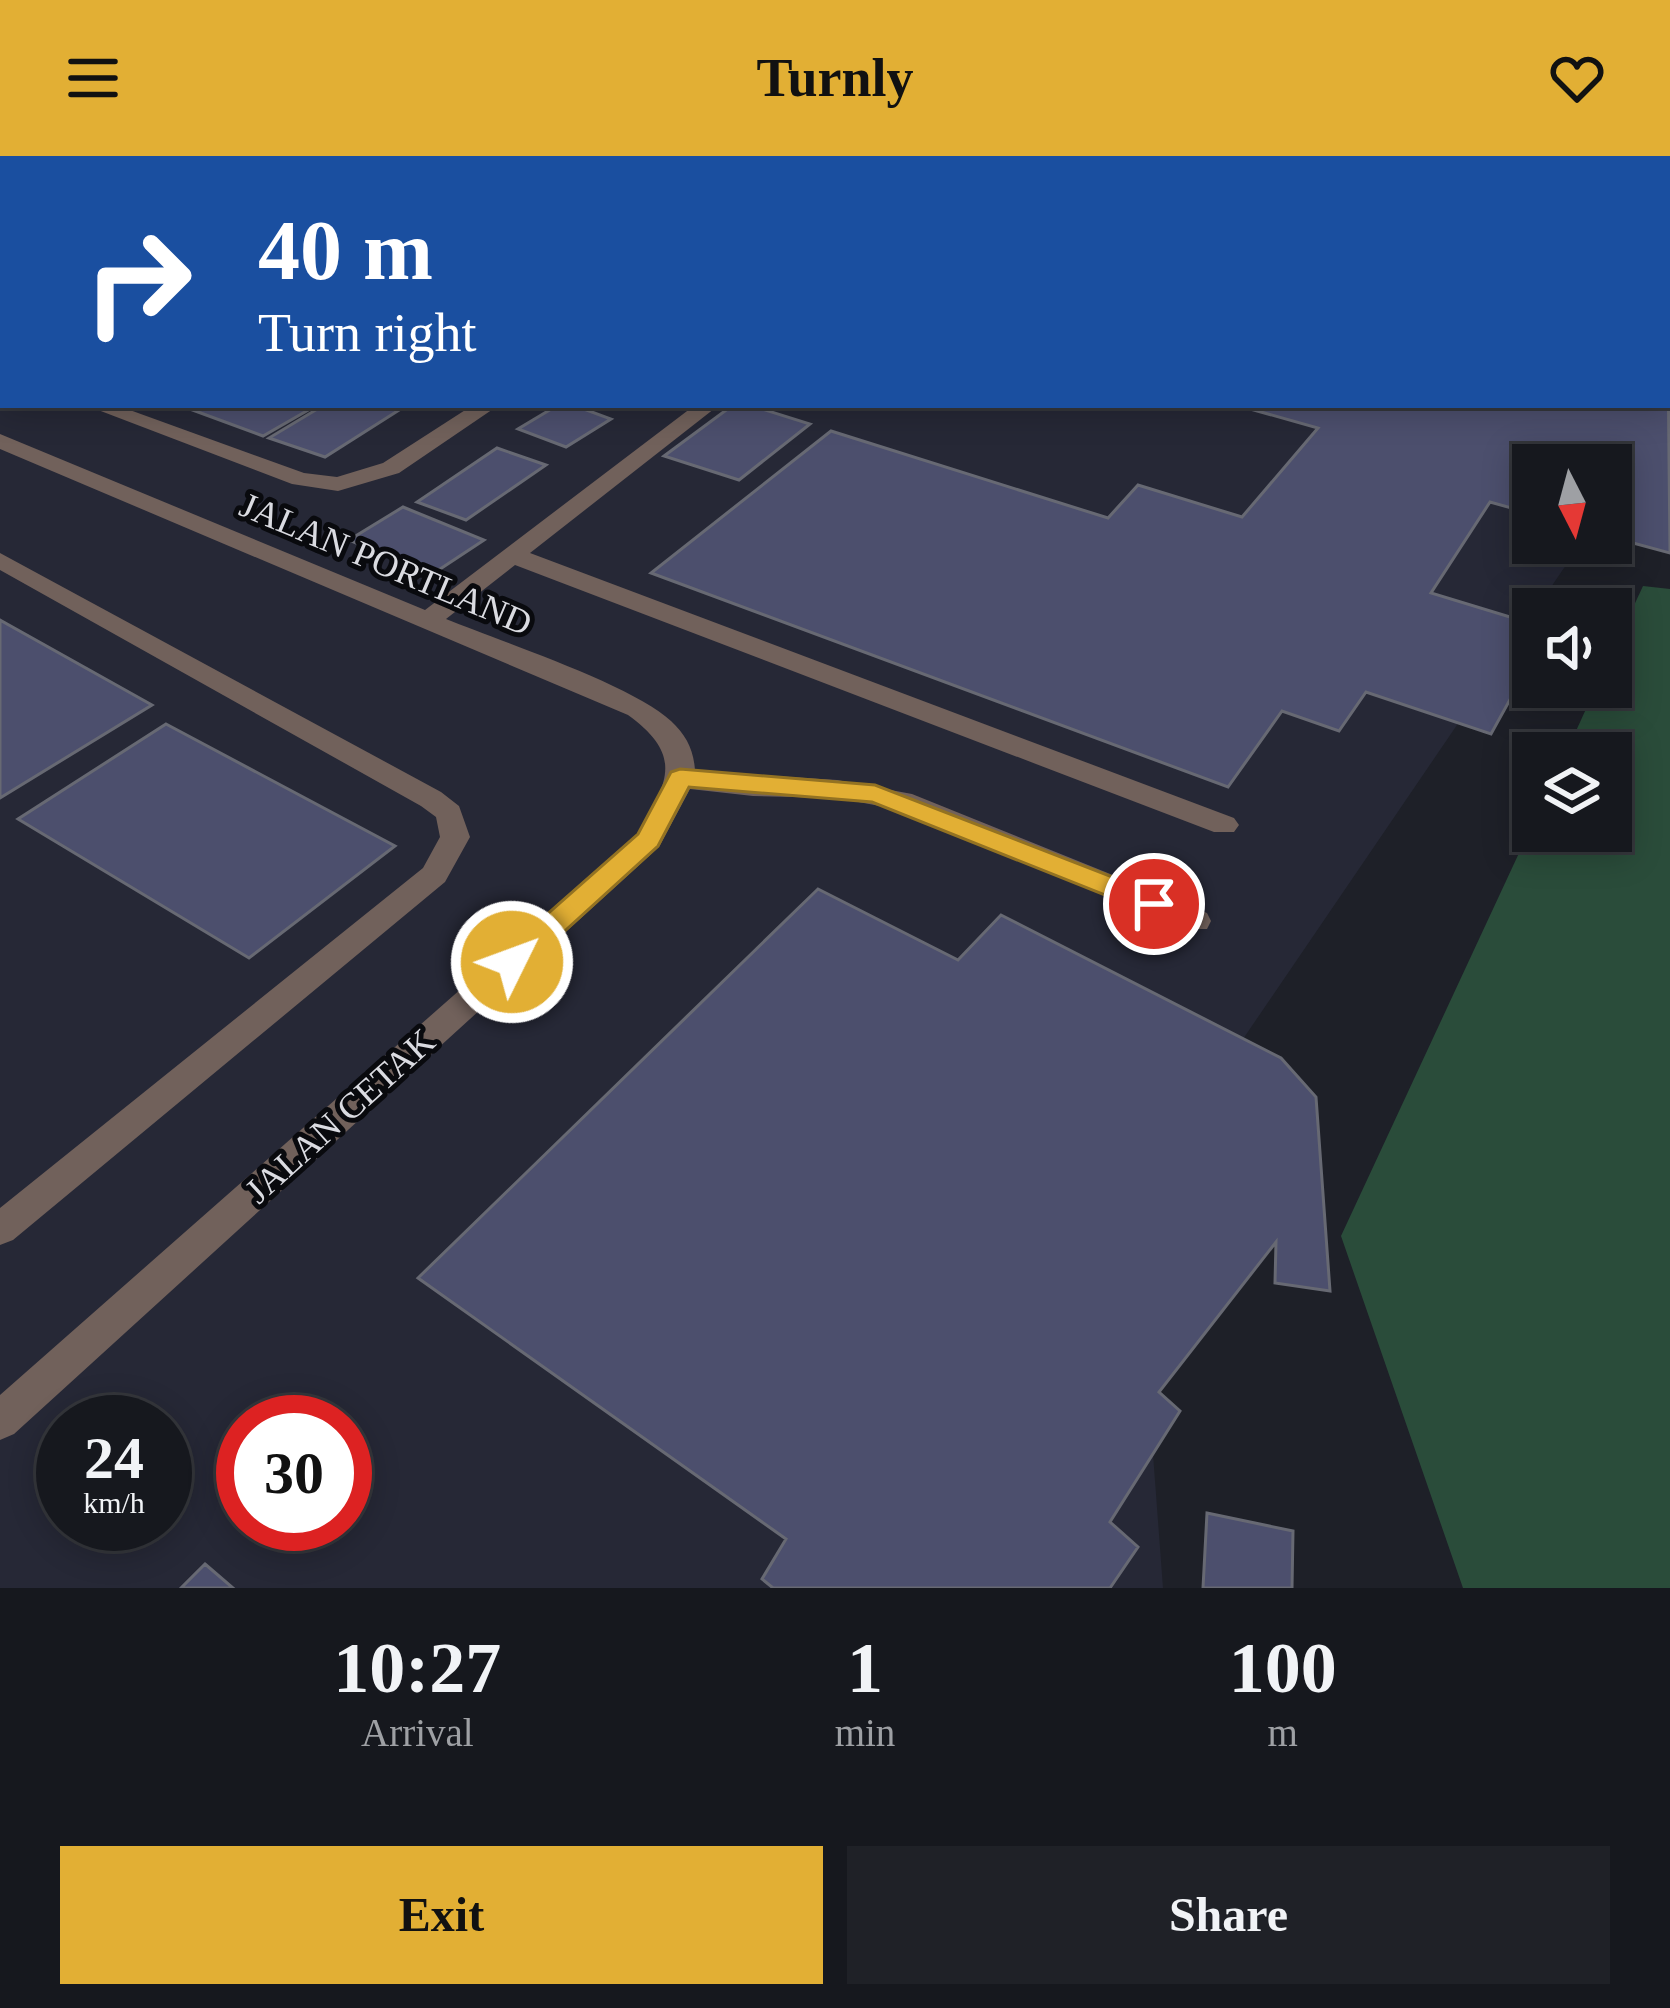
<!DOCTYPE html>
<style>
:root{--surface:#16181e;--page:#1f2127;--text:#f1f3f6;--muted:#9ea0a4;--line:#35373c;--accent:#e2af34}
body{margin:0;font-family:Georgia,serif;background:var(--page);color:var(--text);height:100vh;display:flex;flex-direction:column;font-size:45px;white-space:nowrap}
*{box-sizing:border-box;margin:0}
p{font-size:39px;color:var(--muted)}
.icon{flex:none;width:66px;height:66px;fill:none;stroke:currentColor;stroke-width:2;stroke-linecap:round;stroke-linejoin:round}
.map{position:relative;height:1432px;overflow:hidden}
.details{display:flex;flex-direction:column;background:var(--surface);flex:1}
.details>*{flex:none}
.guide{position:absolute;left:0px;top:0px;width:1671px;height:252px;box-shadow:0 6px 30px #0003,0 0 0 3px var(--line);background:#1a4fa0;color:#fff;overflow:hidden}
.needle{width:78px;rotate:174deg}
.fabs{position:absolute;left:1512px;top:288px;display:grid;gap:24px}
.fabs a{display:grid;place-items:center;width:120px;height:120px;border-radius:0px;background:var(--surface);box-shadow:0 6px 30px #0003,0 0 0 3px var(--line);font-size:60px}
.speed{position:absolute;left:36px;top:1239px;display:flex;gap:24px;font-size:60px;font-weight:700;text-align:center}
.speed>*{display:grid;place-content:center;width:156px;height:156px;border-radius:50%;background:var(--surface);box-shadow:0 6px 30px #0003,0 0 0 3px var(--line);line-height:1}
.speed small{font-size:30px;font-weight:400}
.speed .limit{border:18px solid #d22;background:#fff;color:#111}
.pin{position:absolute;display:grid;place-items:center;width:102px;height:102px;color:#fff;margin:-51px;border:6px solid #fff;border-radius:50%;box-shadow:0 3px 12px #0007}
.me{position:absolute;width:132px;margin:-66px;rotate:48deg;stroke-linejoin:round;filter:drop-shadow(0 0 9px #0008)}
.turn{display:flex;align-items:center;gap:42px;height:252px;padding:0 60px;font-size:54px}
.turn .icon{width:156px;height:156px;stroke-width:2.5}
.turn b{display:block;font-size:84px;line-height:102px}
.eta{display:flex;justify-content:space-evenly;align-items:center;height:204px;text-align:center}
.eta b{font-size:72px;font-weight:700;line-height:84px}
.cta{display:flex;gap:24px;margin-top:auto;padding:24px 60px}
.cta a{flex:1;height:138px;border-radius:0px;background:var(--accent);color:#111;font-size:48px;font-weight:700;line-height:138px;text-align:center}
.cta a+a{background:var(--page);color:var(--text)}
header{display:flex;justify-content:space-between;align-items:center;height:156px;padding:0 60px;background:var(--accent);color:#111;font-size:54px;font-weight:700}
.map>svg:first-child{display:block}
.built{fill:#262836;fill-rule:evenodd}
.forest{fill:#2a4c3a}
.building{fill:#4c4f6d;stroke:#676973;stroke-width:3}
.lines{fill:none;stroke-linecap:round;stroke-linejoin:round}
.minor{fill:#71615b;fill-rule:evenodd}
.route{fill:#e2af34;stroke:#937222;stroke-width:3}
.labels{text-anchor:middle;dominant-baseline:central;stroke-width:10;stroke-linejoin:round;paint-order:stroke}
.street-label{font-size:36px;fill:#dadbe1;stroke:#090a0e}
</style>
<header><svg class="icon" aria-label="menu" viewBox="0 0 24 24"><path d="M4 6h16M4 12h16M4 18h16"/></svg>Turnly<svg class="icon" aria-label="heart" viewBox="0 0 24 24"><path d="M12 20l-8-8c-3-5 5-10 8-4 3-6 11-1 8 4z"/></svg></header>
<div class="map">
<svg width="1670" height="1432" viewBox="0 0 1670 1432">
<rect width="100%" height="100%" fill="#1e2028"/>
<!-- built -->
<path class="built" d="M 0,0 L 1213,3 L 3,3 L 3,249 L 1668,249 L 1670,223 L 1670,256 L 1611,343 L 1611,309 L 1533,309 L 1533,387 L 1581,387 L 1134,1043 L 1163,1432 L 0,1432 ZM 63,1266 L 165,1266 L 165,1368 L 63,1368 ZM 243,1266 L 345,1266 L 345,1368 L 243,1368 Z"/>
<!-- forest -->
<path class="forest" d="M 1643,430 L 1670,433 L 1670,1432 L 1463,1432 L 1341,1080 L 1533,667 L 1533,675 L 1611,675 L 1611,597 L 1566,597 L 1596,531 L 1611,531 L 1611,499 Z"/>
<!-- building -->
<path class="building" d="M 0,0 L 155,0 L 3,3 L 0,65 Z
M 273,0 L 515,0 L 526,3 L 284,3 Z
M 628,0 L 853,0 L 866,3 L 641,3 Z
M 1668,204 L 1670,397 L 1611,381 L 1611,309 L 1533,309 L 1533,358 L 1490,346 L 1431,437 L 1533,468 L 1533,502 L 1491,578 L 1366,536 L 1339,575 L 1282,555 L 1228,631 L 651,417 L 831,275 L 1108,362 L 1138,329 L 1242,361 L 1318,272 L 1236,249 L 1668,249 Z
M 179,249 L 317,249 L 263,280 Z
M 324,249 L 407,249 L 325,301 L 269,282 Z
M 558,249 L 573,249 L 611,263 L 566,291 L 518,273 Z
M 733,249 L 749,249 L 810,268 L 739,324 L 664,300 Z
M 497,292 L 546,309 L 466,364 L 417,346 Z
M 403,351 L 484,384 L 431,419 L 349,384 Z
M 0,464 L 152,549 L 0,642 Z
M 166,568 L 395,690 L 249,802 L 18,663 Z
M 818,733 L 958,804 L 1001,759 L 1281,902 L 1316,941 L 1330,1135 L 1275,1127 L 1276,1086 L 1159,1236 L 1180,1255 L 1110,1366 L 1138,1391 L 1110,1432 L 773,1432 L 762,1423 L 786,1383 L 418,1122 Z
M 1207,1357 L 1293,1375 L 1292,1432 L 1203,1432 Z
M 205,1408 L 233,1432 L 181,1432 Z"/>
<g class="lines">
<!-- minor -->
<path class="minor" d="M 588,0 L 614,0 L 616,3 L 590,3 Z
M 3,94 L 3,106 L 0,107 L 0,95 Z
M 3,196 L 3,209 L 0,210 L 0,197 Z
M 85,249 L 116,249 L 304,317 L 337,321 L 383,307 L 473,249 L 499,249 L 399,317 L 338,335 L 292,328 Z
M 695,249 L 719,249 L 530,397 L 1234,662 L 1239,669 L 1234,676 L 1214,676 L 515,409 L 446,463 C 500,485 633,529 671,565 C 686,579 694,594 695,615 L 837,624 L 912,638 L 1207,757 L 1211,765 L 1207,773 L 1185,773 L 896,653 L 837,642 L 753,640 L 690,633 L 659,691 L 14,1278 L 0,1284 L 0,1239 L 638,677 C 669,625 683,599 628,559 L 0,293 L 0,278 L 425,454 Z
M 0,397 L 441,636 L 459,650 L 470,681 L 445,726 L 13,1084 L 0,1089 L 0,1052 L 423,712 L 440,681 L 436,661 L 421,650 L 0,414 Z"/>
</g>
<!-- route -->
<path class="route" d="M 680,613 L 875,629 L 1164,741 L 1168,748 L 1164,755 L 1145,755 L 872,646 L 689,631 L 658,690 L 523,813 L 502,813 L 498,806 L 502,798 L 638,678 L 671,616 Z"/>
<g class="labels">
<!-- street labels -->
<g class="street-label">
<text transform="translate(386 408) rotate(23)">JALAN PORTLAND</text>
<text transform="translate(340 960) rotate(-42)">JALAN CETAK</text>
</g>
</g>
</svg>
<div class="fabs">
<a><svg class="needle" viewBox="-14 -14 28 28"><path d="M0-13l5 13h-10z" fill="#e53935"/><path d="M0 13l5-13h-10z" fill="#9ea0a4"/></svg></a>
<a><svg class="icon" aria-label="sound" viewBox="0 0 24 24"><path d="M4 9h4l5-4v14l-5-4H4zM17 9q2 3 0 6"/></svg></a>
<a><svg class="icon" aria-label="layers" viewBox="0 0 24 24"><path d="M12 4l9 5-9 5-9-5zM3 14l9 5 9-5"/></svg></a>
</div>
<div class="speed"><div>24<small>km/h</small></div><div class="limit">30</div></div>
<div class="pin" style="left:1154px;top:748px;background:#d93025"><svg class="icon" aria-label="arrive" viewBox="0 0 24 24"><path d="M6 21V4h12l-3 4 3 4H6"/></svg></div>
<svg class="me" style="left:512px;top:806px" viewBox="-20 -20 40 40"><circle r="17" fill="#e2af34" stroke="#fff" stroke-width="3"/><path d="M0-11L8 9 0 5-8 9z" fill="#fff"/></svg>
<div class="guide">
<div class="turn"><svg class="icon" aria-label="right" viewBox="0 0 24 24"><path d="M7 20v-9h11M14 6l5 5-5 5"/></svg><div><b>40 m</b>Turn right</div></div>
</div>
</div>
<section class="details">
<div class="eta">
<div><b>10:27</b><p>Arrival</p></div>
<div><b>1</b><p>min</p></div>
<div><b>100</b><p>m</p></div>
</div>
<div class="cta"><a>Exit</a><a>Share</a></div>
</section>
